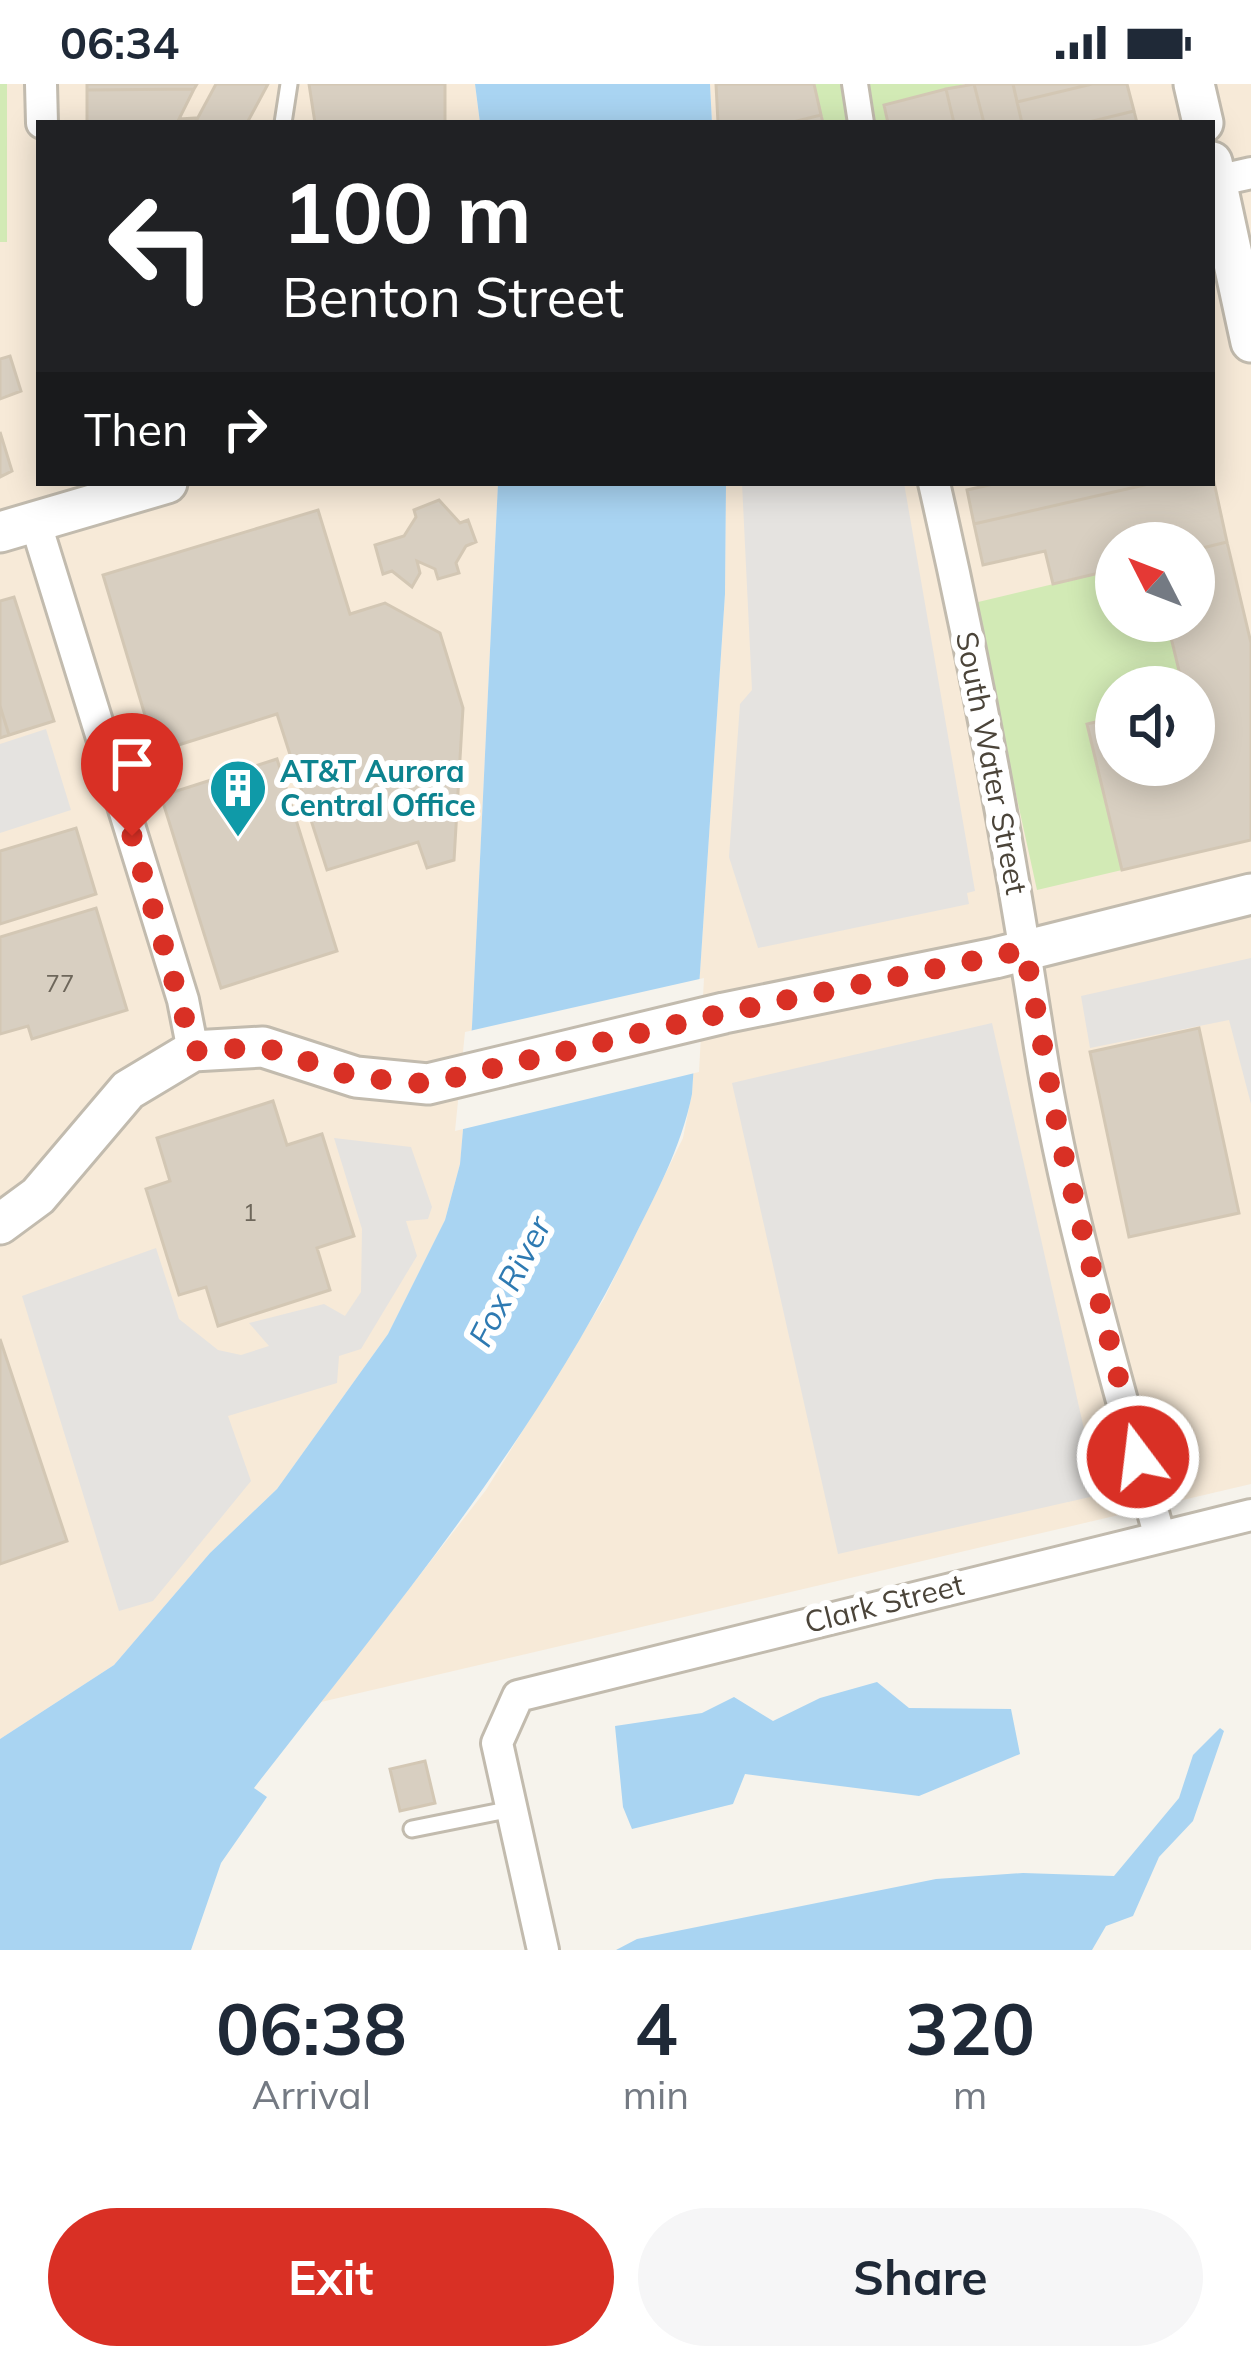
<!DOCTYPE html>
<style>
:root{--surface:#fff;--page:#f6f6f7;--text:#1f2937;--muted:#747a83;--accent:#d93025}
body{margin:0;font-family:Mulish,sans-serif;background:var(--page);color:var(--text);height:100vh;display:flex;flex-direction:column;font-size:45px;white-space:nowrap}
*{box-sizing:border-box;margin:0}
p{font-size:39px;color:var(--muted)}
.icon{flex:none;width:66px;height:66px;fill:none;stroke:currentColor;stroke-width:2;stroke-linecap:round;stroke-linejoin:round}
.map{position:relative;height:1866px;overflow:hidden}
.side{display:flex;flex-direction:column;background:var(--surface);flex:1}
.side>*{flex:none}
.top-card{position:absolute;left:36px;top:36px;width:1179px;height:366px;border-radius:0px;box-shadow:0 6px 30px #0003;background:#202124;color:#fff;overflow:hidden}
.needle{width:78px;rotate:312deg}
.fabs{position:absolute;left:1095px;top:438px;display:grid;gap:24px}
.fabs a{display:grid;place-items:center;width:120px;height:120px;border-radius:50%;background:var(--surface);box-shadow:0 6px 30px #0003;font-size:60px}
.pin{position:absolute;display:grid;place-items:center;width:102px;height:102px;color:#fff;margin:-123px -51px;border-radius:50% 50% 50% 0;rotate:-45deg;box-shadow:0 0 12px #0007}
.pin .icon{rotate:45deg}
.me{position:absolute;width:132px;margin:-66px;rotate:345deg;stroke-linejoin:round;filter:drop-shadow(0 0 9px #0008)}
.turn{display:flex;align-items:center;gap:42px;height:252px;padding:0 48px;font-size:54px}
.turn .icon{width:156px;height:156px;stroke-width:2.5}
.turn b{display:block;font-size:84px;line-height:102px}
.then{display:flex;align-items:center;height:114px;padding:0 48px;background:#0003;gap:24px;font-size:45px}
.eta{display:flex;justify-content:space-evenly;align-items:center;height:204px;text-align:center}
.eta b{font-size:72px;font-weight:700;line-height:84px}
.action{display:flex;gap:24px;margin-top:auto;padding:24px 48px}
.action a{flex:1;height:138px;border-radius:72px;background:var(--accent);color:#fff;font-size:48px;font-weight:700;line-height:138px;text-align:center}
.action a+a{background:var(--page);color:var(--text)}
.status{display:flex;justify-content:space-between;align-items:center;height:84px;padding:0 60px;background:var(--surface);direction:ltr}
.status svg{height:33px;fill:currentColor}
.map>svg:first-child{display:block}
.commercial{fill:#f7ead8;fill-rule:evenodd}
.green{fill:#d2eab5}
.parking{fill:#e5e3e0}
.water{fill:#a9d4f2}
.pier{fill:#f6f3ec}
.building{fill:#d8cfc1;stroke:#d3c7b4;stroke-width:3}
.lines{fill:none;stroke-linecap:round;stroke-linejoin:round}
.service-casing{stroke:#c2bbae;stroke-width:21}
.pedestrian-casing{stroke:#c2bbae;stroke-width:30}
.minor-casing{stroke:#c2bbae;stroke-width:36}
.tertiary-casing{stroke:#c2bbae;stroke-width:45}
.service{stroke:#fff;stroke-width:15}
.pedestrian{stroke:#fff;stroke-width:24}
.minor{stroke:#fff;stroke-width:30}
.tertiary{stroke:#fff;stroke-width:39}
.route{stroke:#d93025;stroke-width:21;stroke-dasharray:0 37.8}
.labels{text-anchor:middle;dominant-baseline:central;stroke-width:12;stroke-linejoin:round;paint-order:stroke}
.number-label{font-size:24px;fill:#6e675b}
.street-label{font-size:30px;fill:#4b4439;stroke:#fff}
.culture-label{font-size:30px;font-weight:bold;fill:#0d838f;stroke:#fff;text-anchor:start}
.water-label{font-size:33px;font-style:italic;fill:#2e7ab2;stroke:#fff}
</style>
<div class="status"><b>06:34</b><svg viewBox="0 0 49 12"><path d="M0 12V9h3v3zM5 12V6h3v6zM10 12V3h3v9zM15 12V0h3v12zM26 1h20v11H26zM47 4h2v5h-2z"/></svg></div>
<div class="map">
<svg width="1251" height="1866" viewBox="0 0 1251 1866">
<rect width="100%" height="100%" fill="#f6f3ec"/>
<!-- commercial -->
<path class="commercial" d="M 0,0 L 475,0 L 480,39 L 39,39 L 39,399 L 498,399 L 472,942 L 460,1080 L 445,1136 L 388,1250 L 277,1405 L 210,1469 L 114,1581 L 0,1655 Z
M 710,0 L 1251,0 L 1251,1400 L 321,1618 L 486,1406 L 604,1215 L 683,1054 L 692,1009 L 725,510 L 726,399 L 1212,399 L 1212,39 L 712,39 ZM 1116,459 L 1194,459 L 1194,537 L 1116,537 ZM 1116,603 L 1194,603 L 1194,681 L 1116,681 Z"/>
<!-- green -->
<path class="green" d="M 0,0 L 7,0 L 7,158 L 0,158 Z
M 814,0 L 965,0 L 886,20 L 889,39 L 822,39 Z
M 1116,485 L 1116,537 L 1167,537 L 1182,603 L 1116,603 L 1116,633 L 1088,641 L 1122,786 L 1037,806 L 974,519 Z"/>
<!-- parking -->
<path class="parking" d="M 742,399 L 904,399 L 975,807 L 967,809 L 969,820 L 758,864 L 729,773 L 740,620 L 752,606 Z
M 46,645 L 71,726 L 0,749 L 0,660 Z
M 1251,874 L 1251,1020 L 1229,936 L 1090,964 L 1081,912 Z
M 992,939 L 1099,1411 L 838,1470 L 732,999 Z
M 334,1054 L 411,1063 L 432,1123 L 428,1135 L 406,1137 L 417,1172 L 361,1265 L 339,1272 L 337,1299 L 228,1332 L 251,1397 L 153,1517 L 119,1527 L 22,1212 L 156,1164 L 179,1235 L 218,1266 L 241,1271 L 269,1262 L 249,1239 L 324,1220 L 345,1232 L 361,1208 L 362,1145 Z"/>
<!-- water -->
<path class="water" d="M 475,0 L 710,0 L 712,39 L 480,39 Z
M 498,399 L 726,399 L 725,510 L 692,1010 C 681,1065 655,1111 630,1162 C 532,1361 389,1530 254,1704 L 267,1713 L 221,1779 L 191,1866 L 0,1866 L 0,1655 L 114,1581 L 210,1469 L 277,1405 L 388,1250 L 445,1136 L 460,1080 L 472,942 Z
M 877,1598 L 909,1624 L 1011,1625 L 1020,1670 L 919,1712 L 745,1690 L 733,1720 L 632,1745 L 623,1723 L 615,1642 L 702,1629 L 734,1613 L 773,1637 L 820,1614 Z
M 1220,1644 L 1224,1647 L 1193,1737 L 1159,1773 L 1133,1832 L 1106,1842 L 1092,1866 L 616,1866 L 637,1855 L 936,1795 L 1023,1789 L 1114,1792 L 1179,1714 L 1193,1671 Z"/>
<!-- pier -->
<path class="pier" d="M 704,894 L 699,988 L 455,1047 L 465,948 Z"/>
<!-- building -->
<path class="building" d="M 87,0 L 197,0 L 194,5 L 87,6 Z
M 216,0 L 268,0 L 247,39 L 195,39 Z
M 309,0 L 445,0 L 445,39 L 315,39 Z
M 716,0 L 814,0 L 821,31 L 789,39 L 718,39 Z
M 974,0 L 1013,0 L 1022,39 L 984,39 Z
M 974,0 L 984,39 L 954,39 L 946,5 Z
M 1013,0 L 1092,0 L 1017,18 Z
M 1092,0 L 1127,0 L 1134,27 L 1085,39 L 1022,39 L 1017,18 Z
M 194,5 L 179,35 L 197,34 L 195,39 L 87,39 L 87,6 Z
M 946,5 L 954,39 L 888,39 L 884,21 Z
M 1134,27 L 1137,39 L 1085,39 Z
M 821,31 L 823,39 L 789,39 Z
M 10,272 L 21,307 L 0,315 L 0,275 Z
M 0,348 L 12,387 L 0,393 Z
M 1212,389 L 1227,458 L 1194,466 L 1194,459 L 1116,459 L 1116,485 L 1053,500 L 1045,467 L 983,481 L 974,440 L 1153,399 L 1212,399 Z
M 998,399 L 1153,399 L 974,440 L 967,406 Z
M 439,416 L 460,439 L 468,436 L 476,458 L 466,462 L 456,479 L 459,489 L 438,495 L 435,485 L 417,477 L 420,489 L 412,503 L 392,487 L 383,490 L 375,461 L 404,452 L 416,433 L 414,426 Z
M 318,426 L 350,530 L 385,519 L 440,549 L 463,624 L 454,776 L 427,784 L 418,758 L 327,786 L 277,630 L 156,668 L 103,491 Z
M 1227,458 L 1251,559 L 1251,756 L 1122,786 L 1087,640 L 1116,633 L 1116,681 L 1194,681 L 1194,603 L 1183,603 L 1167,537 L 1194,537 L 1194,466 Z
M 14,513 L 54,637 L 9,651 L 0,622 L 0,517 Z
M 0,622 L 9,651 L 0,654 Z
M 277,675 L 337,867 L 221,904 L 161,712 Z
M 76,744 L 96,810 L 0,840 L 0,767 Z
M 96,824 L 127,926 L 32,955 L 28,942 L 0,950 L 0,853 Z
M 1199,944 L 1239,1129 L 1129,1153 L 1090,968 Z
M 273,1017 L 287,1061 L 322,1050 L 354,1152 L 317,1164 L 330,1206 L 218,1242 L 206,1203 L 179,1211 L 146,1105 L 170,1097 L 157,1054 Z
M 0,1255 L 67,1457 L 0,1480 Z
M 425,1677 L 435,1719 L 400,1727 L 390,1685 Z"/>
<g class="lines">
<!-- service casing -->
<g class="service-casing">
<path id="service" d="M 283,39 L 289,0
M 412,1745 L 512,1725"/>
</g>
<!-- pedestrian casing -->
<g class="pedestrian-casing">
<path id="pedestrian" d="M 855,0 L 861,39"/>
</g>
<!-- minor casing -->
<g class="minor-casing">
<path id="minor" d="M 41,0 L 42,39
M 1216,97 L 1251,89
M 934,399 C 977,586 1011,773 1040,963 C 1066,1127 1115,1290 1159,1450
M 35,437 L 183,916 L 193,967
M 543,1866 L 497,1659 L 518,1612 L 1251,1431"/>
</g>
<!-- tertiary casing -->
<g class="tertiary-casing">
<path id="tertiary" d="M 1194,0 L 1203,39
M 1212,78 L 1251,258
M 0,448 L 167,399
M 0,1140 L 38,1112 L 128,1006 L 193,967 L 263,963 L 356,993 L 428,1000 L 724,929 L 995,874 L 1251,810"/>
</g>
<!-- service -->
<use href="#service" class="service"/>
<!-- pedestrian -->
<use href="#pedestrian" class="pedestrian"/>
<!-- minor -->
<use href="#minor" class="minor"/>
<!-- tertiary -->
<use href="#tertiary" class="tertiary"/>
</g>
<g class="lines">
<!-- route -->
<path class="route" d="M 132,752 L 194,967 L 263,963 L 356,993 L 428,1000 L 724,929 L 1025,866 L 1060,1056 L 1138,1373"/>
</g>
<!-- icons -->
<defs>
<g id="building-pin" transform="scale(3)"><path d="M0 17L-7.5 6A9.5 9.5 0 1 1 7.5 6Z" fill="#0f9aa8" stroke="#fff"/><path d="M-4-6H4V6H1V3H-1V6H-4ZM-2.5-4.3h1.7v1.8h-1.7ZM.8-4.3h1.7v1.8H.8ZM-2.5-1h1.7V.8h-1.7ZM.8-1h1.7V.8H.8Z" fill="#fff"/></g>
</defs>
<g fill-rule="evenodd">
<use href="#building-pin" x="238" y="704"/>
</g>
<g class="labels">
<!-- number labels -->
<g class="number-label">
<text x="60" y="899">77</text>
<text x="250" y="1128">1</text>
</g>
<!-- street labels -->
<g class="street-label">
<text transform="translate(992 679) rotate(79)">South Water Street</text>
<text transform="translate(884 1519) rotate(-14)">Clark Street</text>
</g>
<!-- culture labels -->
<g class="culture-label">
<text x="280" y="687">AT&amp;T Aurora<tspan x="280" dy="34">Central Office</tspan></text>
</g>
<!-- water labels -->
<g class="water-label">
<text transform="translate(509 1197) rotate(-63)">Fox River</text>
</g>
</g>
</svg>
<div class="fabs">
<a><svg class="needle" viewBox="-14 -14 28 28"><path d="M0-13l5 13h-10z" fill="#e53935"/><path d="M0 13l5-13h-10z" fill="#747a83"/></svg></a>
<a><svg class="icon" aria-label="sound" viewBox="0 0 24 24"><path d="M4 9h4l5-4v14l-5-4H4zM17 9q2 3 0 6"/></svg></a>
</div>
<div class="pin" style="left:132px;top:752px;background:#d93025"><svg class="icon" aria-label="arrive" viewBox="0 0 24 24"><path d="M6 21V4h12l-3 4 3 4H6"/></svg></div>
<svg class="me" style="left:1138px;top:1373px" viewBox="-20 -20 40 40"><circle r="17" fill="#d93025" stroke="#fff" stroke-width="3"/><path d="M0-11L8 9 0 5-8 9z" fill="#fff"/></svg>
<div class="top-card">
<div class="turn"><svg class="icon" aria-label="left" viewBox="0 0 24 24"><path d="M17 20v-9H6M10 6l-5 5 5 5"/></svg><div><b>100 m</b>Benton Street</div></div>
<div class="then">Then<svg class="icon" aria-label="right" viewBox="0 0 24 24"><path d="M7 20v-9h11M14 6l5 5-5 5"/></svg></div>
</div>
</div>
<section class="side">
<div class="eta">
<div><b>06:38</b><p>Arrival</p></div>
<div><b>4</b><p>min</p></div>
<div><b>320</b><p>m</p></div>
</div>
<div class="action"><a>Exit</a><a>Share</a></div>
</section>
